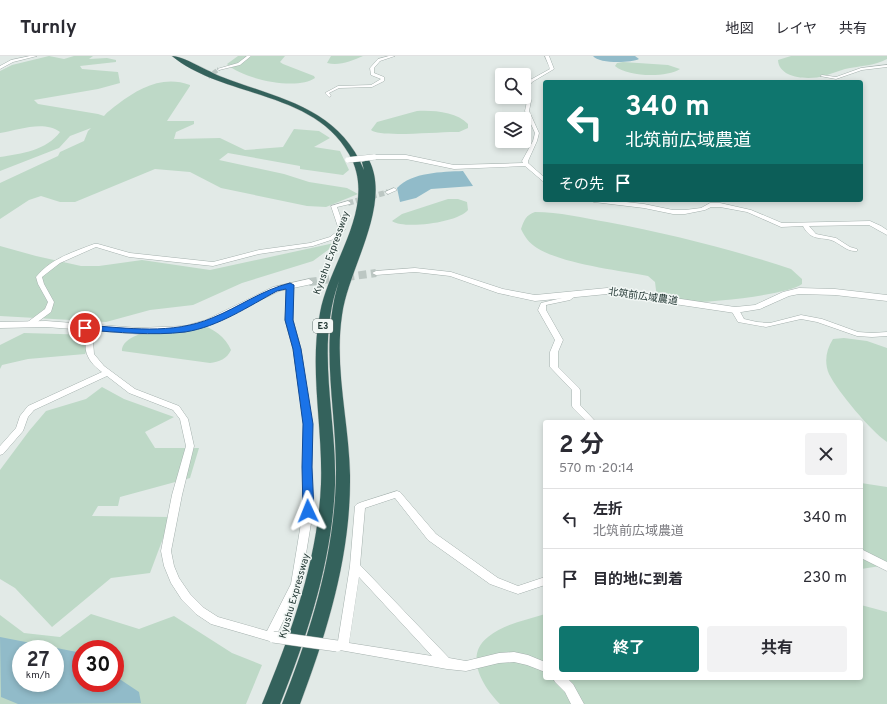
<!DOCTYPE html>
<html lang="ja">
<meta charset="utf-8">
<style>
:root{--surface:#fff;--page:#f2f2f3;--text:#2b2b33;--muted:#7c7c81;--line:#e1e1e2;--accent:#0f766e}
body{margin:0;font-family:Overpass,"Noto Sans JP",sans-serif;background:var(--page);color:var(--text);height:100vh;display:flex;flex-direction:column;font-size:15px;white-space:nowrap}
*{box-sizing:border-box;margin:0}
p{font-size:13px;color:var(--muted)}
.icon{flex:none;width:22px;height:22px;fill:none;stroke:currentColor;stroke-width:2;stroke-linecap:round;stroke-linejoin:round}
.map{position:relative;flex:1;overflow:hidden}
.details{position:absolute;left:543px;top:364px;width:320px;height:260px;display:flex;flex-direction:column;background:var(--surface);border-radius:4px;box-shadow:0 2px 6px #0003}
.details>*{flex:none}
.guide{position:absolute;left:543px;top:24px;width:320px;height:122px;border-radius:4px;box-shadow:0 2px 6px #0003;background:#0f766e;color:#fff;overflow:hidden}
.buttons{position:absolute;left:495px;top:12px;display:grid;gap:8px}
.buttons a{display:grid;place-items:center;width:36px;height:36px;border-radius:4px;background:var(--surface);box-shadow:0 2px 6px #0003;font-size:20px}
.speed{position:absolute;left:12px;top:584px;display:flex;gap:8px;font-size:20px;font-weight:700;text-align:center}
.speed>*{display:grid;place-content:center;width:52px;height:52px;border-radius:50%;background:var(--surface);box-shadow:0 2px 6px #0003;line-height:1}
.speed small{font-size:10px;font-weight:400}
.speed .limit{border:6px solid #d22;background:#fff;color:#111}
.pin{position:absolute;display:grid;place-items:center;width:34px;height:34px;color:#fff;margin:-17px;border:2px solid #fff;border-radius:50%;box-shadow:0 1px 4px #0007}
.me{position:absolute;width:44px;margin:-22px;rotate:358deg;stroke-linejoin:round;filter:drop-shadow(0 0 3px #0008)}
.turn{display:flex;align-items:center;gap:14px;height:84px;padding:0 16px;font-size:18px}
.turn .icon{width:52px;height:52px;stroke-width:2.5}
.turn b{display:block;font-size:28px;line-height:34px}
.then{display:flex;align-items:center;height:38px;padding:0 16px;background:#0003;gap:8px;font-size:15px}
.round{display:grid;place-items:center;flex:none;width:42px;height:42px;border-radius:4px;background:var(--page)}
.head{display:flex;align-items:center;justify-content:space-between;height:68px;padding:0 16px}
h1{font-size:24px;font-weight:700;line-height:30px}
.primary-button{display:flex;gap:8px;margin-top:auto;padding:8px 16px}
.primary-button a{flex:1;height:46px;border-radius:4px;background:var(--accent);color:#fff;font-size:16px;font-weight:700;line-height:46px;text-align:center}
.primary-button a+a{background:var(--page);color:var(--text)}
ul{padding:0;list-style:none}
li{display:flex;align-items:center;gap:12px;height:60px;padding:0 16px;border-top:1px solid var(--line)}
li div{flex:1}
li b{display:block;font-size:15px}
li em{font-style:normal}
header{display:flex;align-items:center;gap:24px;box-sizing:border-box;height:56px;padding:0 20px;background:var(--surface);border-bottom:1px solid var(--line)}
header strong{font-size:19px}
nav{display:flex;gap:22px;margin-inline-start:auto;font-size:14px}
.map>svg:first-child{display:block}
.green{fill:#bed9c7;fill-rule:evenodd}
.water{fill:#91bbc9;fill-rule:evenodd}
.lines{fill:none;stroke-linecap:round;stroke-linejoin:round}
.minor-tunnel-far1{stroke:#bcc7c3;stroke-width:4.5;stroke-dasharray:4.5 2;stroke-linecap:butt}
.minor-tunnel{stroke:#bcc7c3;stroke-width:5.5;stroke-dasharray:5.5 2.5;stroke-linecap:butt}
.tertiary-tunnel{stroke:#bcc7c3;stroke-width:8;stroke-dasharray:8 4.5;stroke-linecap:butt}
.minor-casing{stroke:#a5b1ae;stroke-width:1}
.tertiary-casing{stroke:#a5b1ae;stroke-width:1}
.motorway-casing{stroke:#bdc4c2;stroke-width:1}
.minor{fill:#fff;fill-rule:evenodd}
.tertiary{fill:#fff;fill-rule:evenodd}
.motorway{fill:#34625c;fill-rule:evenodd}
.minor-bridge-far1-casing{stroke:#a5b1ae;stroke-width:6;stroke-linecap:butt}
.minor-bridge-casing{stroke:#a5b1ae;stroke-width:12;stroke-linecap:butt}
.minor-bridge-far1{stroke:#fff;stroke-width:5.5}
.minor-bridge{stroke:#fff;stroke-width:11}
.route{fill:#1a73e8;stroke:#114b97}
.labels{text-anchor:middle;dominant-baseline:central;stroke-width:3;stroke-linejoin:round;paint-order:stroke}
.shield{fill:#f2f7f5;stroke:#62726f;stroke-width:1}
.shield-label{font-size:9px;font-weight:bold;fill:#243935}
.street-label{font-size:10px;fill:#243935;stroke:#f2f7f5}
</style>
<header>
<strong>Turnly</strong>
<nav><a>地図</a><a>レイヤ</a><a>共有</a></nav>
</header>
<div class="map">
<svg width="887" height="648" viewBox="0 0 887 648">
<rect width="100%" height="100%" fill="#e2eae7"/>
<!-- green -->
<path class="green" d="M 49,0 L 64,3 L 74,0 L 93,0 L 89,3 L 107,2 L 116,4 L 116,6 L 80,10 L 82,13 L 118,16 L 120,27 L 98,33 L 34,44 L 38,48 L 98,58 L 104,60 C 108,55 113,52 118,48 C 139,32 163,19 190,29 L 190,30 L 167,65 L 194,65 L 194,68 L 176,76 L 174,83 L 220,82 L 245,94 L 283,91 L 294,73 L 319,75 L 330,82 L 314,91 L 340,95 L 349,114 L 343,119 L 300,113 L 300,110 L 228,97 L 219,104 L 284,118 L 309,126 L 347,132 L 358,138 L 326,151 L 307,150 L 221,132 L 190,116 L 155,113 L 75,146 L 60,146 L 41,140 L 29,144 L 0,163 L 0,127 L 58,100 L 60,96 L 84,85 L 88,75 L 91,72 L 70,80 L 59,92 L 0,115 L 0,101 C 21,98 47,94 60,76 C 44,64 18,74 0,77 L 0,15 L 12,9 Z
M 238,0 L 285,0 L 280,6 L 283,8 L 314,20 L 315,22 C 297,35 242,23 227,8 Z
M 331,0 L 363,0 C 351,5 340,10 327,7 Z
M 791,0 L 887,0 L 887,3 C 875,10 858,10 845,13 C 838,15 831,18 824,20 C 809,24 779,23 778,4 Z
M 623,6 L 668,9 L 680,13 C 666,22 628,21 615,10 L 617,7 Z
M 417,55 C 433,54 457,56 468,68 L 468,72 L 459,76 C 443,75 379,82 371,74 L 377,66 Z
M 448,143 L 458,143 L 467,146 L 468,154 C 459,166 405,174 392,165 L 402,158 Z
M 535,156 C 559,156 583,162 607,166 C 670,178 731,193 791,213 L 802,223 L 802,228 C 788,240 679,251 660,245 L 657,242 L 655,226 L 648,220 C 617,214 563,208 537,192 C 529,187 525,181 521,173 C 524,164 526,159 535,156 Z
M 339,186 L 313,205 L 242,227 L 193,249 L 150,254 L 106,266 L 0,260 L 0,190 L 36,200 L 81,210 L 99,210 L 142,204 L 210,214 Z
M 199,269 C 213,271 226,282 231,294 C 227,303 219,306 210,307 L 122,295 C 122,273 183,270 199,269 Z
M 24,277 L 95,279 L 85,298 L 28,303 L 2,309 L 0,313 L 0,289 Z
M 844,282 L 867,285 L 887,292 L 887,386 C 871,375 838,336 829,318 C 824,306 826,294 833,283 Z
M 102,331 L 124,343 L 174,361 L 145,376 L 155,392 L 199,392 L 190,422 L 120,441 L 118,450 L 98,450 L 92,460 L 171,461 L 150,517 L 111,522 L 52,571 L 15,532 L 0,523 L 0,414 L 29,375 L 46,355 L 86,343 Z
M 861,427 L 887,431 L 887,509 L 861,513 Z
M 861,549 L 887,556 L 887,648 L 500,648 C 484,632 463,600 488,581 C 504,568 526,564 545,558 L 545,622 L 861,622 Z
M 91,558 L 139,573 L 174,560 L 232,597 L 262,609 L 246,648 L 0,648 L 0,559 L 24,577 L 60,581 ZM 21,593 L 55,593 L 55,627 L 21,627 ZM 81,593 L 115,593 L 115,627 L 81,627 Z"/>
<!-- water -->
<path class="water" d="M 593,0 L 635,0 L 639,3 C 631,7 599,8 593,0 Z
M 463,115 L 473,130 L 431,133 L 416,142 L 400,146 L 397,132 C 412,116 442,116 463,115 Z
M 0,581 L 77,596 L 81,598 L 81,627 L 115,627 L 115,620 L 139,636 L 141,647 L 18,648 L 1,641 ZM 21,593 L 55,593 L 55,627 L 21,627 Z"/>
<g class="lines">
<!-- minor-tunnel-far1 -->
<path class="minor-tunnel-far1" d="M 208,21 L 219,13"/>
<!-- minor-tunnel -->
<path class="minor-tunnel" d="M 348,147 L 388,136"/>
<!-- tertiary-tunnel -->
<path class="tertiary-tunnel" d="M 309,226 L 376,217"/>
<!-- minor casing -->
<g class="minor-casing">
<path id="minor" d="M 30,0 L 37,0 L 13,6 L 0,13 L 0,10 L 11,4 Z
M 247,0 L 251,0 L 240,9 L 219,14 L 217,13 L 238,7 Z
M 389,0 L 395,0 L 380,5 L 374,12 L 374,17 L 384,21 L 384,25 L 372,31 L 339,32 L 329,37 L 331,40 L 329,41 L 325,37 L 338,30 L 371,29 L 381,23 L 371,19 L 370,12 L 378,3 Z
M 545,0 L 549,0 L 554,13 L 532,26 L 528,32 L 531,45 L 529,55 L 539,77 L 537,85 L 528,105 L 528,107 L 545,122 L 545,127 L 525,110 L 454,113 L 406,103 L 374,103 L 371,101 L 374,99 L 406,99 L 454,109 L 523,107 L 522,105 L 533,85 L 535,77 L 525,55 L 527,45 L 524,32 L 530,24 L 550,13 Z
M 887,9 L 887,11 L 862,14 L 836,23 L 820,20 L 822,19 L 836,21 L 861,12 Z
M 394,132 L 397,134 L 388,138 L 385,136 Z
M 591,144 L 608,144 L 644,148 L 673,154 L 685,154 L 701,152 L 710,147 L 720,147 L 751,154 L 782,167 L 870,165 L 881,170 L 887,174 L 887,179 L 869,169 L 809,170 L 816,178 L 836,182 L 850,191 L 857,193 L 857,195 C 846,196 840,187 831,184 C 825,182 817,183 812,180 C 808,178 805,174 803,170 L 781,171 L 747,156 L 720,151 L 711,151 L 705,154 L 685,158 L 673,158 L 644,152 L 594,146 Z
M 348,145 L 351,147 L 350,148 L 337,151 L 345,174 L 334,183 L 313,190 L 259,198 L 213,210 L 129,201 L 96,191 L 60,207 L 42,221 L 44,228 L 54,246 L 51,256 L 32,270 L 29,270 L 25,268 L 45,253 L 48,246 L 38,228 L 36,221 C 50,203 73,196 94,188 L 98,188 L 130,197 L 213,206 L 259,194 L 310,187 L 330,181 L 339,174 L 331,150 Z
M 290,227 L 293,229 L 293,264 L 301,293 L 312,368 L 313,455 L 301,528 L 277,578 L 279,581 L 277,584 L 273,586 L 211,568 L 196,558 L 182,544 L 171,527 L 164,510 L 161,495 L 172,439 L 186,390 L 180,363 L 173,354 L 129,337 L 107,320 L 34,354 L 28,361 L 23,375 L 3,398 L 0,399 L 0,390 L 16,372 L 20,360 L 28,350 L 102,316 C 84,303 81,289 92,270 L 98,270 L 99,272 L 93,285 L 94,298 L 104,310 L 135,333 L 179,350 L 188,363 L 194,390 L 182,439 L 171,495 L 174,510 L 179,522 L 190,538 L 204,552 L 218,561 L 267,575 L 291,528 L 303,455 L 304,368 L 293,293 L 285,264 L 287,229 Z
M 575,236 L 578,238 L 570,244 L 546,249 L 546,254 L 563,284 L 558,296 L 558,311 L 579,332 L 580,334 L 580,349 L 596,366 L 587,366 L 573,352 L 572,350 L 572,334 L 550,311 L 550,296 L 555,284 L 538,254 L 541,247 L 566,241 Z
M 732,252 L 738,252 L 744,263 L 757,266 L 770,267 L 801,259 L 822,263 L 858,276 L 872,277 L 887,276 L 887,280 L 872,281 L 857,280 L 817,266 L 801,263 L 766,271 L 738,266 L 731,254 Z
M 397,435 L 400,436 L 436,478 L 498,522 L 518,530 L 545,521 L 545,529 L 518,538 L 490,528 L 428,484 L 395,442 L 365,452 L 360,509 L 449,602 L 466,605 L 499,597 L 514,596 L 528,599 L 545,606 L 545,616 L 527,609 L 514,606 L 499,607 L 466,615 L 447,613 L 334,593 L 332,590 L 334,587 L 338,585 L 350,510 L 355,450 L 357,448 L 362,446 ZM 359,521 L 432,600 L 349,587 Z
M 861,493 L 887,506 L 887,515 L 861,502 Z
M 553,622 L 567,622 L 573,628 L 584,648 L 571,648 L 565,636 L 555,626 Z"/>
</g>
<!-- tertiary casing -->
<g class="tertiary-casing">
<path id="tertiary" d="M 415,212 L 451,216 L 503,233 L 535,239 L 607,232 L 735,251 L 755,249 L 783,236 L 799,232 L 835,233 L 887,239 L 887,245 L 835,239 L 799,238 L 789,240 L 760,253 L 735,257 L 607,238 L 535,245 L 498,237 L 450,220 L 415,216 L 376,219 L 372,217 L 376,215 Z
M 309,223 L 313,226 L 312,228 L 279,235 L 212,268 L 185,276 L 139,278 L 46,271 L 0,272 L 0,266 L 46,265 L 139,272 L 185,270 L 206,264 L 273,231 Z"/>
</g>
<!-- motorway casing -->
<g class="motorway-casing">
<path id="motorway" d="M 172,0 C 183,0 209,16 222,21 C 279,43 338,51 364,114 L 362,106 L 369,104 C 392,149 348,213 342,259 C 334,312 349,366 350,419 C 351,498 328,574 300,648 L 282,648 C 311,575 335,498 336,418 C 337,354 319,289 339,225 C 315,291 337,361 335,429 C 332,505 308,578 280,648 L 262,648 C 291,578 318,504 321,428 C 323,371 309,313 320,257 C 329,206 379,150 349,98 C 313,34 223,42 172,0 Z"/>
</g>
<!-- minor -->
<use href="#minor" class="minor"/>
<!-- tertiary -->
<use href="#tertiary" class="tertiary"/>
<!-- motorway -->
<use href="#motorway" class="motorway"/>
<!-- minor-bridge-far1 casing -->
<g class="minor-bridge-far1-casing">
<path id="minor-bridge-far1" d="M 348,104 L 374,101"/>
</g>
<!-- minor-bridge casing -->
<g class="minor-bridge-casing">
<path id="minor-bridge" d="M 273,581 L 337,590"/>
</g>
<!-- minor-bridge-far1 -->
<use href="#minor-bridge-far1" class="minor-bridge-far1"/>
<!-- minor-bridge -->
<use href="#minor-bridge" class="minor-bridge"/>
</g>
<!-- route -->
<path class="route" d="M 290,227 L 294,229 L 293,264 L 301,293 L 313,368 L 312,411 L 314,455 L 308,459 L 303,455 L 302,411 L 303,368 L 293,293 L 285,264 L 286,233 L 277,235 C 249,250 218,271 185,276 C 152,280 118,276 85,274 L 81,272 L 85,269 C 127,272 172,279 212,262 C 239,251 262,234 290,227 Z"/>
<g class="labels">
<!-- shield labels -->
<rect class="shield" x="313" y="263" width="20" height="14" rx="3"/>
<g class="shield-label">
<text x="323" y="270">E3</text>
</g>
<!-- street labels -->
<g class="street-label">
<text transform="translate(332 197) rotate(-70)">Kyushu Expressway</text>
<text transform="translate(643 241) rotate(8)">北筑前広域農道</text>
<text transform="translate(295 540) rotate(-74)">Kyushu Expressway</text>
</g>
</g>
</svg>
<div class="buttons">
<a><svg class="icon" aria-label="search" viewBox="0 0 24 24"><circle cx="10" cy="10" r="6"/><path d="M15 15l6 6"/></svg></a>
<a><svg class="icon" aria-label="layers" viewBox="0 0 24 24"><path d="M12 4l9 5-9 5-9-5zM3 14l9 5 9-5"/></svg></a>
</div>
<div class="speed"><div>27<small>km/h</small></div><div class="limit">30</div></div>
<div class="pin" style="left:85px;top:272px;background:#d93025"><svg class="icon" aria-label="arrive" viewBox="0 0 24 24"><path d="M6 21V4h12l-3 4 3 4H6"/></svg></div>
<svg class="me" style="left:308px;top:455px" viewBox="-20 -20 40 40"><path d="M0-17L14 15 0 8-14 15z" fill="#1a73e8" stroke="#fff" stroke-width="4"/></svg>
<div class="guide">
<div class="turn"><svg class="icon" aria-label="left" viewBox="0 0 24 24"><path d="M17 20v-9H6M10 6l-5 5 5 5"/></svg><div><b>340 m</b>北筑前広域農道</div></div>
<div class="then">その先<svg class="icon" aria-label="arrive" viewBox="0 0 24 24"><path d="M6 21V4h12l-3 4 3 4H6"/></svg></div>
</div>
<section class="details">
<div class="head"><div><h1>2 分</h1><p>570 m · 20:14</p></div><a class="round"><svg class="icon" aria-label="close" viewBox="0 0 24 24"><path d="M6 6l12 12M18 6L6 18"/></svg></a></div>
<ul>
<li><svg class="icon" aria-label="left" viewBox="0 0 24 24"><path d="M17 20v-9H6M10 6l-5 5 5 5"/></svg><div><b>左折</b><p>北筑前広域農道</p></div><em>340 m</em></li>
<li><svg class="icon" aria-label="arrive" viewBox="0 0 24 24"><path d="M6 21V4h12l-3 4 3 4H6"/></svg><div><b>目的地に到着</b></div><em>230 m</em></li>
</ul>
<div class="primary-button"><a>終了</a><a>共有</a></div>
</section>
</div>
